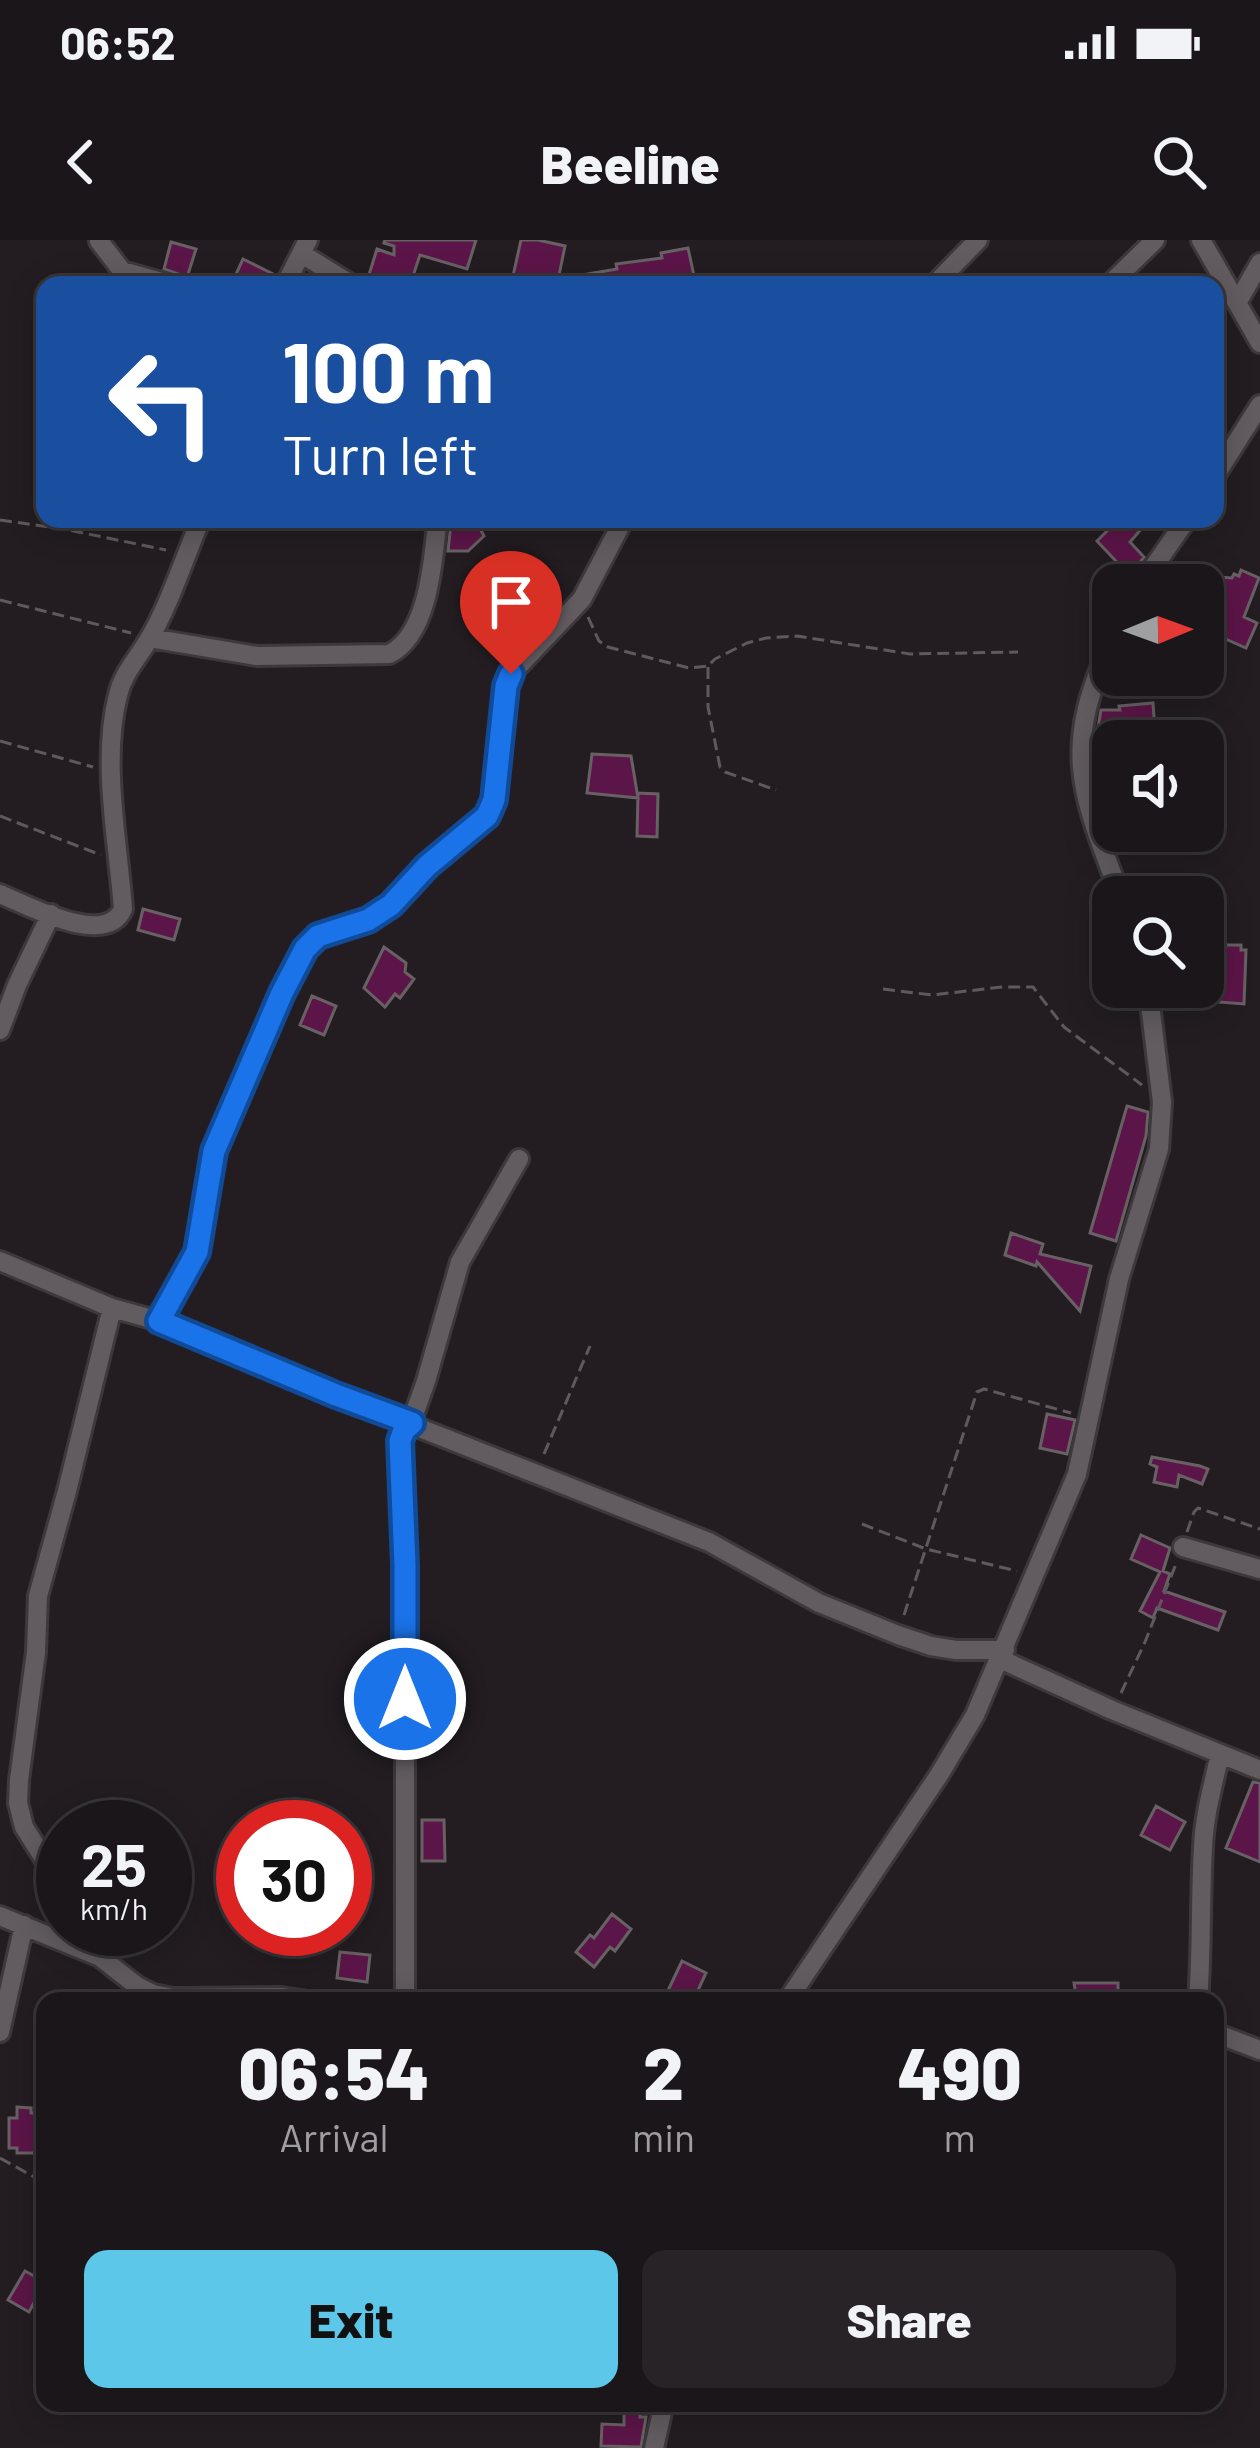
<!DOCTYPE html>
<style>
:root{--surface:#1a1619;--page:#272326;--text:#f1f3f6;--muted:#9f9fa2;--line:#383538;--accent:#5cc7e8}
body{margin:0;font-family:Barlow,sans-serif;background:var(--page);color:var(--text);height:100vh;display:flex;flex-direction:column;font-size:45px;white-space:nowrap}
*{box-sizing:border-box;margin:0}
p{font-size:39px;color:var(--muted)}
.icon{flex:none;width:66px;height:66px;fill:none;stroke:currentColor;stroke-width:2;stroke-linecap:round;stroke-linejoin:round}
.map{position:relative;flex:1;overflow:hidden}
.sheet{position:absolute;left:36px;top:1752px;width:1188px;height:420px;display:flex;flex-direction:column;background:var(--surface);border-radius:24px;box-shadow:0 6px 30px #0003,0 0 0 3px var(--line)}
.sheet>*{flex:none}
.hud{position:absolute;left:36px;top:36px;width:1188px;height:252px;border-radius:24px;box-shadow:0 6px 30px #0003,0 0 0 3px var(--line);background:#1a4fa0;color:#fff;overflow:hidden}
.needle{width:78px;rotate:89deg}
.buttons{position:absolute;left:1092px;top:324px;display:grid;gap:24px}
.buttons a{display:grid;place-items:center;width:132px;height:132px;border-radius:24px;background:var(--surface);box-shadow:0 6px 30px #0003,0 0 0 3px var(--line);font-size:60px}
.speed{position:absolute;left:36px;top:1560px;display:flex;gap:24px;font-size:60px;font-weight:700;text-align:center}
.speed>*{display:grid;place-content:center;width:156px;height:156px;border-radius:50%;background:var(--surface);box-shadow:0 6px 30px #0003,0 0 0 3px var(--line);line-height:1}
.speed small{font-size:30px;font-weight:400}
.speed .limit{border:18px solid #d22;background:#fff;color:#111}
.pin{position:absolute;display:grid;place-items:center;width:102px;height:102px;color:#fff;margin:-123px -51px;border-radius:50% 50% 50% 0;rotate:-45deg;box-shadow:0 0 12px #0007}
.pin .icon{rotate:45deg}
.me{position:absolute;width:132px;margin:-66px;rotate:0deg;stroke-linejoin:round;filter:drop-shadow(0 0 9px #0008)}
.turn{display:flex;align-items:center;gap:42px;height:252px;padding:0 48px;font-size:54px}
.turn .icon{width:156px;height:156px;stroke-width:2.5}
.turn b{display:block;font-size:84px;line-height:102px}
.eta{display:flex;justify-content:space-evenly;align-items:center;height:204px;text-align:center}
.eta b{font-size:72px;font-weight:800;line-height:84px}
.action{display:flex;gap:24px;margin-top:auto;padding:24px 48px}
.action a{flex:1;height:138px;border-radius:24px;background:var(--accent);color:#111;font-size:48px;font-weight:800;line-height:138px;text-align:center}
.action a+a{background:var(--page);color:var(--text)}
.status{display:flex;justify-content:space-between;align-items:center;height:84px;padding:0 60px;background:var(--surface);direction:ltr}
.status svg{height:33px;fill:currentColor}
header{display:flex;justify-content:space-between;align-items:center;height:156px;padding:0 48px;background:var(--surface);font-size:54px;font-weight:800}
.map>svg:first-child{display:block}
.building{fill:#5c1548;stroke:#676164;stroke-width:3}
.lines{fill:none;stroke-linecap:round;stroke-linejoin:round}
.minor-casing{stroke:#3d393b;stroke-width:24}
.path{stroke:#5f595d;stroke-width:3;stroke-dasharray:12 6;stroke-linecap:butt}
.minor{stroke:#625c60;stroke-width:18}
.route-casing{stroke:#114b97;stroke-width:30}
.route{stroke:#1a73e8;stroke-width:21}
</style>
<div class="status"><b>06:52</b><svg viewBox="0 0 49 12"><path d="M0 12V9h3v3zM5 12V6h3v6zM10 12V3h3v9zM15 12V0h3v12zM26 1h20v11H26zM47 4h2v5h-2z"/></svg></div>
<header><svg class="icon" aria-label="back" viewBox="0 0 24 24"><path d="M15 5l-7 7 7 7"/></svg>Beeline<svg class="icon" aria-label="search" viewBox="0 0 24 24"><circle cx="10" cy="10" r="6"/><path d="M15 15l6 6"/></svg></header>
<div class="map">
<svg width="1260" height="2208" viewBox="0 0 1260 2208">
<rect width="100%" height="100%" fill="#231d21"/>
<!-- building -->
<path class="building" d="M 385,0 L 476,0 L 467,29 L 420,15 L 410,45 L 381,45 L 367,41 L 377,9 L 394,15 L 394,6 L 384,3 Z
M 521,0 L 538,0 L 565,6 L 557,45 L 511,45 Z
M 171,2 L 196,9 L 185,44 L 181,35 L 164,29 Z
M 688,8 L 696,45 L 570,45 L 570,37 L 617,29 L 616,24 L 662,18 L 661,13 Z
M 243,19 L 275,35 L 272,45 L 231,45 Z
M 1119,279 L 1150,279 L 1130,302 L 1144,317 L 1130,336 L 1097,301 Z
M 451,283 L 478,285 L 484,296 L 468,311 L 448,311 Z
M 1241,330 L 1259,338 L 1244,377 L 1257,383 L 1246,408 L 1210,392 L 1223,363 L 1203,361 L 1203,336 L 1232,338 L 1234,334 L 1239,336 Z
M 493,336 L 512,357 L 485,382 L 466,361 Z
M 1153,463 L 1155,492 L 1096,499 L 1101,470 L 1120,470 L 1119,466 Z
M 592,514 L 631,516 L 638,558 L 587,553 Z
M 638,553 L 658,554 L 657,597 L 637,596 Z
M 143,669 L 180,679 L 174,700 L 138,690 Z
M 1226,705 L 1241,705 L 1241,710 L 1246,710 L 1244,764 L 1207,761 L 1207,709 L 1225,709 Z
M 384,707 L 406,723 L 405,732 L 414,739 L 400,758 L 395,754 L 385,767 L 364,748 Z
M 312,756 L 336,766 L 324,795 L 300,785 Z
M 1127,866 L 1148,872 L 1146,896 L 1116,1001 L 1090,993 Z
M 1011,993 L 1043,1004 L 1040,1014 L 1091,1026 L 1080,1071 L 1037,1022 L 1036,1026 L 1005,1015 Z
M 1047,1174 L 1075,1180 L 1067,1214 L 1040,1208 Z
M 1152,1217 L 1200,1226 L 1208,1229 L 1202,1244 L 1179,1235 L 1177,1247 L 1154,1242 L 1157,1227 L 1150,1224 Z
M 1141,1295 L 1170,1308 L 1163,1331 L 1170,1334 L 1164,1351 L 1225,1372 L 1218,1390 L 1157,1368 L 1153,1378 L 1140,1371 L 1160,1332 L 1131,1319 Z
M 1253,1542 L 1260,1543 L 1260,1622 L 1226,1608 Z
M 1156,1566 L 1185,1582 L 1170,1610 L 1141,1595 Z
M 422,1580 L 444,1580 L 445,1621 L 422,1621 Z
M 612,1674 L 631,1689 L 615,1711 L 610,1707 L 594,1727 L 576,1712 L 590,1695 L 594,1698 Z
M 340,1712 L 370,1715 L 367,1742 L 337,1738 Z
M 682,1721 L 706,1733 L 693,1761 L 663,1761 Z
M 1074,1743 L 1118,1743 L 1118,1761 L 1077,1761 Z
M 17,1867 L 31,1868 L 31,1873 L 37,1873 L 36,1879 L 43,1879 L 43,1901 L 38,1901 L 38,1913 L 17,1913 L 17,1908 L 9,1908 L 9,1878 L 17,1878 Z
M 25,2031 L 45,2042 L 29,2072 L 8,2060 Z
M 624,2170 L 640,2171 L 640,2177 L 646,2177 L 641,2207 L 601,2206 L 602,2184 L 624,2185 Z"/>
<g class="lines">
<!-- minor casing -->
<g class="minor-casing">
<path id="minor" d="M 1201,0 L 1260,103
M 99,1 L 122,31 L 172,45
M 302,14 L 352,45
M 285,45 L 308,0
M 832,45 L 856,45
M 934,45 L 978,0
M 1109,45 L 1155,0
M 1237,63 L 1260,23
M 1215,236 L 1260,165
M 1141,345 L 1187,279
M 150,398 L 257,416 L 389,414 C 428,396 433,322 437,284
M 1113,399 C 1061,508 1080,551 1121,657
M 0,654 C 29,666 106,708 123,669 C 118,602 101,520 118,455 C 123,433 138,418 149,399 C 169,366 185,316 201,279
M 0,790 L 17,745 L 51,674
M 0,1021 L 112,1068 L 159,1081 L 336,1155 L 709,1302 L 819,1363 L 898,1395 L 931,1406 L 956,1410 L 1005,1410
M 159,1081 L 197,1012 L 214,911 L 282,753 L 305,709 L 318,696 L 368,680 L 391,665 L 427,626 L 486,576 L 494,560 L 502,478 L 511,434 L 582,359 L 624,279
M 1183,1307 L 1260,1329
M 1000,1419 L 1112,1470 L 1260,1530
M 63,1649 L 24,1587 L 18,1563 L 19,1540 L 36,1412 L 38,1356 L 67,1251 L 112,1068
M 0,1676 L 100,1717 L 137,1746 L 153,1754 L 173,1758 L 281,1757 L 308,1761
M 87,1689 L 100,1717
M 405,1761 L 405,1325 L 399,1201 L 404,1190 L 411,1183 L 426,1141 L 460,1022 L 519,919
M 787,1761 L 939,1535 L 975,1475 L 1077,1234 L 1119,1039 L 1159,909 L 1162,862 L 1148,747
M 1198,1761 C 1202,1710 1200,1659 1203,1608 C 1204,1576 1213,1545 1220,1514
M 0,1792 L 24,1685
M 1215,1793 L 1260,1810
M 654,2208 L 664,2163"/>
</g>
<!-- path -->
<path class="path" d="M 0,280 L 64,289 L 166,310
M 0,360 L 131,393
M 588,377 L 599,401 L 608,407 L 689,428 L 708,426 L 715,419 L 747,403 L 766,398 L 797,396 L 910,414 L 1018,412
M 708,427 L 708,467 L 720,527 L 725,532 L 776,550
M 0,501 L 93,527
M 0,576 L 101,615
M 883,749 L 932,755 L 1002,747 L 1033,747 L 1064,787 L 1142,845
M 544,1214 L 590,1106
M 862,1284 L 926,1309 L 1017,1331
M 1187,1292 L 1194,1272 L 1198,1268 L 1260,1289
M 904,1375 L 977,1152 L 984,1149 L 1071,1173
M 1121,1453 L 1145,1402 L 1176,1324
M 0,1918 L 45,1943"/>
<!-- minor -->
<use href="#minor" class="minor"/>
</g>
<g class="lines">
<!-- route casing -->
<g class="route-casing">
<path id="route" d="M 405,1459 L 405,1325 L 400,1201 L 404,1190 L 412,1183 L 336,1155 L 159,1081 L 197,1012 L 214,911 L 282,753 L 305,709 L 318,696 L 368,680 L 391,665 L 427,626 L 487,576 L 494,560 L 506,446 L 511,434"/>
</g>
<!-- route -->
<use href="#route" class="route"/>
</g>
</svg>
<div class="buttons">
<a><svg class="needle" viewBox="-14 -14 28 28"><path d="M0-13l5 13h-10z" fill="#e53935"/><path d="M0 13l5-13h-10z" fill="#9f9fa2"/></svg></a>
<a><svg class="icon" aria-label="sound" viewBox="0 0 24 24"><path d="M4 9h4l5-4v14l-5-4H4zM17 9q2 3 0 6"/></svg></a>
<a><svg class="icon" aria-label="search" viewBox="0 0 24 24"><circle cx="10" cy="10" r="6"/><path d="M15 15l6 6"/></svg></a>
</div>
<div class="speed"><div>25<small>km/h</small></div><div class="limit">30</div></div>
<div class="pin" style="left:511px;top:434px;background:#d93025"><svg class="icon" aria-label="arrive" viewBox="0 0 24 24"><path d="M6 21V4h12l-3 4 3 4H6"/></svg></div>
<svg class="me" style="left:405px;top:1459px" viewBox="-20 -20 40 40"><circle r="17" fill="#1a73e8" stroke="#fff" stroke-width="3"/><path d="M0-11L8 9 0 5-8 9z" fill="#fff"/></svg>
<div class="hud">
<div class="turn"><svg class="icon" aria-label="left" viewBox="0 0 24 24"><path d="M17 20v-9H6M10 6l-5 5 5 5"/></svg><div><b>100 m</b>Turn left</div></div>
</div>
<section class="sheet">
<div class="eta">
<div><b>06:54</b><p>Arrival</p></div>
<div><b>2</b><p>min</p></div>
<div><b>490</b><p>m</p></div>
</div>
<div class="action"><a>Exit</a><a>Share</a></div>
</section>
</div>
